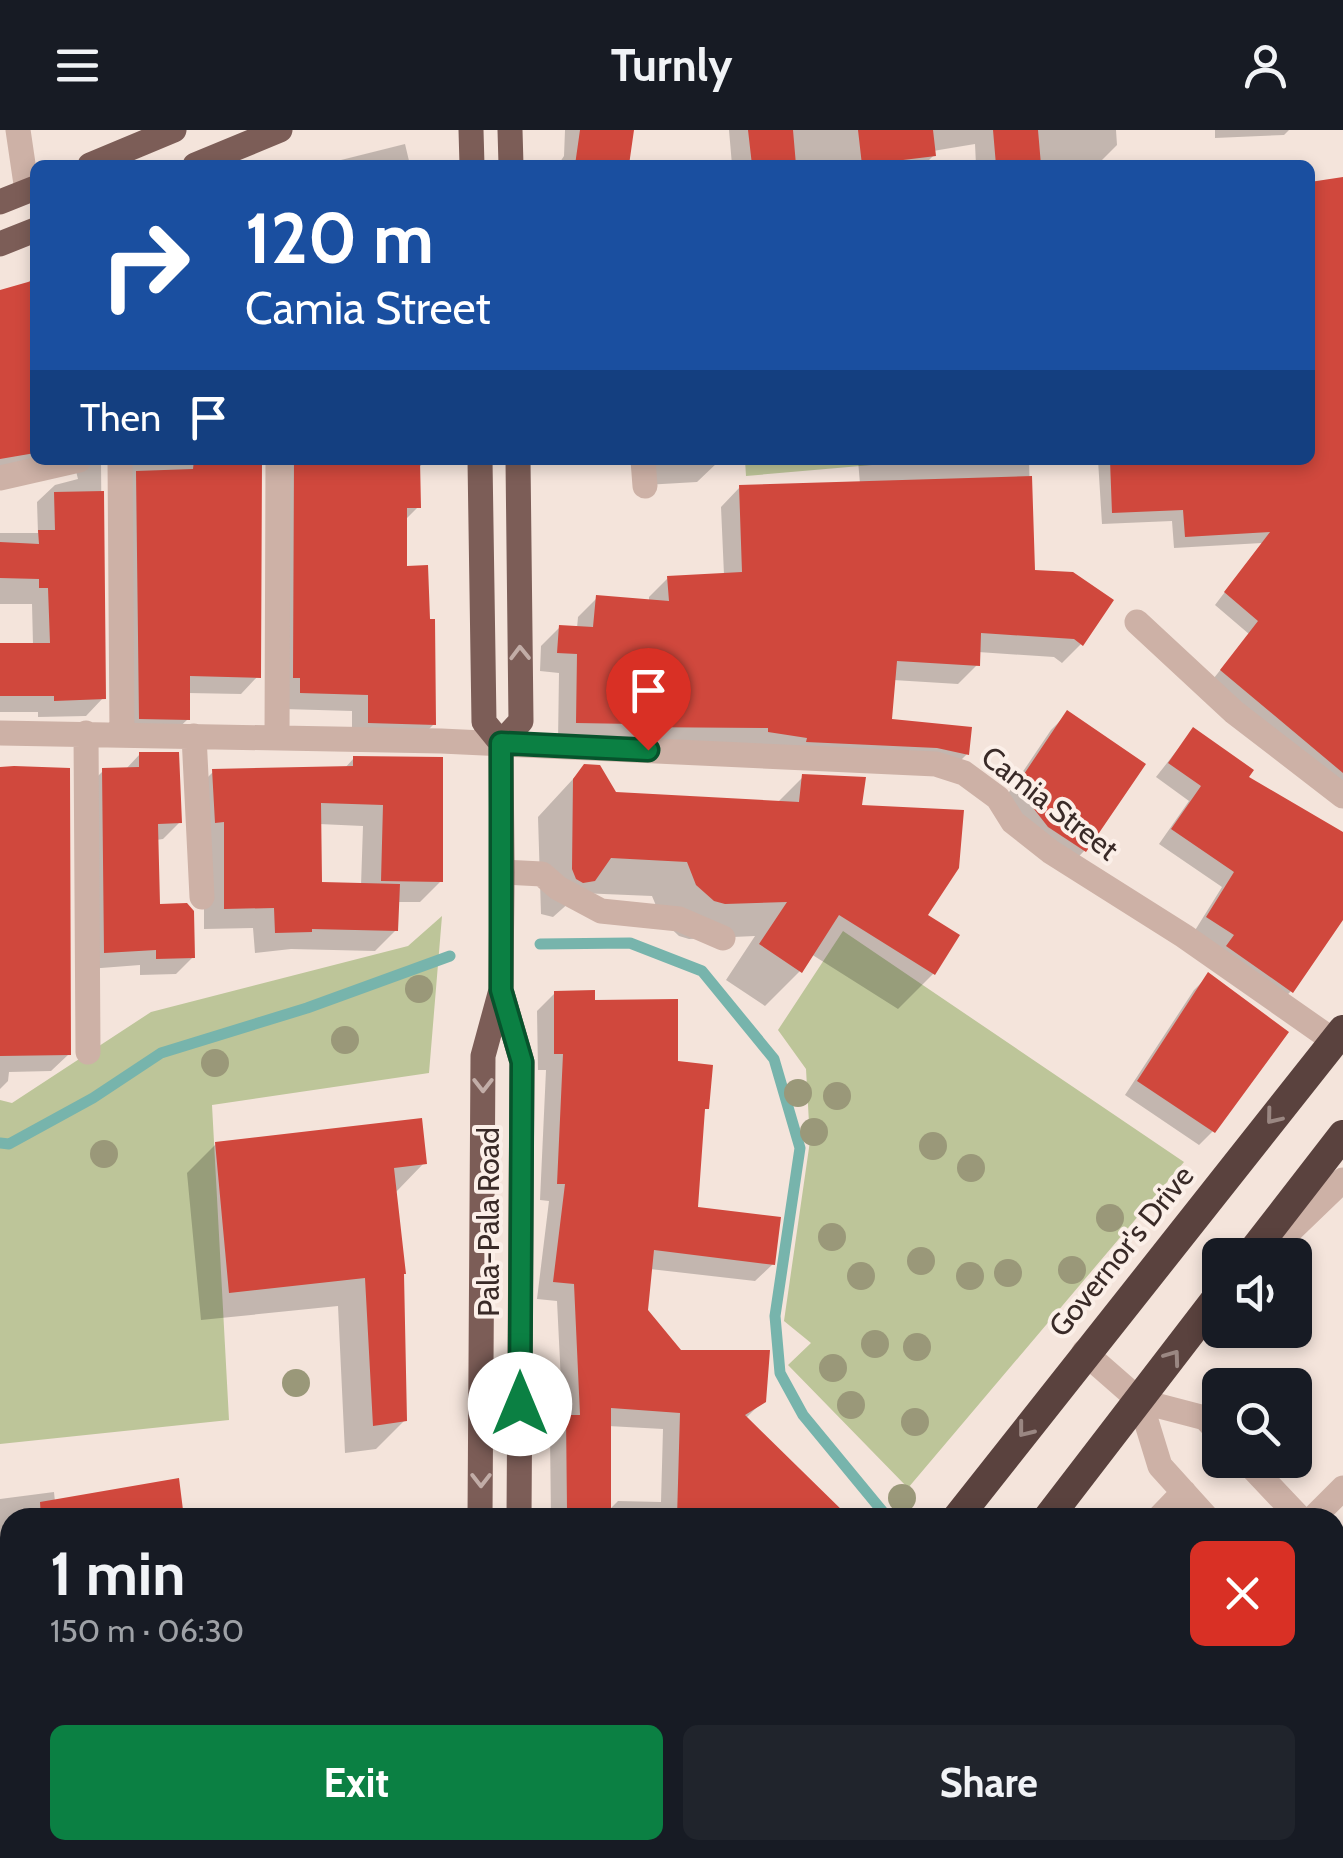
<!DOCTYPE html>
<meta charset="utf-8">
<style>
:root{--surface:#171b24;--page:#20242c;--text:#f1f3f6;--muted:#9ea1a6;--accent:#0b8043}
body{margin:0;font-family:Cabin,sans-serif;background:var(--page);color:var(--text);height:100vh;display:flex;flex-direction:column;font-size:38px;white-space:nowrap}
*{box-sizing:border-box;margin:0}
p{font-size:32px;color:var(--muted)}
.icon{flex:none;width:55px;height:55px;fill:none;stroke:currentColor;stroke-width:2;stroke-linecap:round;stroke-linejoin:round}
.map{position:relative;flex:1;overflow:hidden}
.drawer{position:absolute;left:0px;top:1378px;width:1345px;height:352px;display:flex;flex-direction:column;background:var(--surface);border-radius:30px 30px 0 0;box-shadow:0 5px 15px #0003}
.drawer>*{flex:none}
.banner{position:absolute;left:30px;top:30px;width:1285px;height:305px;border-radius:15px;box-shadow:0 5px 15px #0003;background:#1a4fa0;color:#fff;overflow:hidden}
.controls{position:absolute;left:1202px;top:1108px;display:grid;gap:20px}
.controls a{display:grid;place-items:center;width:110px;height:110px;border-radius:15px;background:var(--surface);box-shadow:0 5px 15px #0003;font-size:50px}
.pin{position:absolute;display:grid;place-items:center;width:85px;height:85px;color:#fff;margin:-102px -42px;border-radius:50% 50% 50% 0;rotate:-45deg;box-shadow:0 0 10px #0007}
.pin .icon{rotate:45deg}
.me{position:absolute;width:110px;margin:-55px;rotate:0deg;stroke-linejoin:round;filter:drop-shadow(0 0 8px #0008)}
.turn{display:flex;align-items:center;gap:35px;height:210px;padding:0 50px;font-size:45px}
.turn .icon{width:130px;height:130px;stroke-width:2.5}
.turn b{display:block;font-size:70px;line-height:85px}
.then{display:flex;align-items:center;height:95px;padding:0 50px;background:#0003;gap:20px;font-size:38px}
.round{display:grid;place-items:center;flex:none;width:105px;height:105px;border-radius:15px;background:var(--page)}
.head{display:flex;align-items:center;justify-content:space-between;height:170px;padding:0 50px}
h1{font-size:60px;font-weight:700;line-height:75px}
.action{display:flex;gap:20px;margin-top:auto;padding:20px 50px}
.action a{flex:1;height:115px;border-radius:15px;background:var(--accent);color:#fff;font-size:40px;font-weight:700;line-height:115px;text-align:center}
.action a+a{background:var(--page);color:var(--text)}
header{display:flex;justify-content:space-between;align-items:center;height:130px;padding:0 50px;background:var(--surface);font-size:45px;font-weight:700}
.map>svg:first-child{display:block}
.green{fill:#bdc599}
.shadow{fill:#0003;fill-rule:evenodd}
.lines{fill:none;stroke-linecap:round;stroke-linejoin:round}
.stream{stroke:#77b4ac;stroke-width:11}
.building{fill:#d0483d}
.minor-tunnel{stroke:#cfbfb7;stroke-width:25;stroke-dasharray:25 12;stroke-linecap:butt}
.minor{stroke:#cdb1a6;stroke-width:25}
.major{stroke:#7c5d57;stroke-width:25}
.highway{stroke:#5a423e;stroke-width:30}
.tree{fill:#9a9879}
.oneway{stroke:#c2ada7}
.oneway2{stroke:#9a8782}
.route-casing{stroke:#07532c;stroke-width:25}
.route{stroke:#0b8043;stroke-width:18}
.labels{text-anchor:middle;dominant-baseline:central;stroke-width:8;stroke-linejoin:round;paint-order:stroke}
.street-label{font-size:30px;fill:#392a27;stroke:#fbefe8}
</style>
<header><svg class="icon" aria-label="menu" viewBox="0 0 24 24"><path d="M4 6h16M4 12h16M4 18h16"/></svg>Turnly<svg class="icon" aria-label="person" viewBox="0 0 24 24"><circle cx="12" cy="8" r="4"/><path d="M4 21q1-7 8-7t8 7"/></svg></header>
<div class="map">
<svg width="1343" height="1728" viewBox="0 0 1343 1728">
<rect width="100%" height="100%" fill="#f4e4db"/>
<!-- green -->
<path class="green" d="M 745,330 L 872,330 L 872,335 L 746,346 Z
M 442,786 L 429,943 L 212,975 L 229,1290 L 0,1314 L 0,970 L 12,973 L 151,882 L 408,816 Z
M 843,801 L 1184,1032 L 908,1358 L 788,1235 L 811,1213 L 784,1191 L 810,1011 L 806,939 L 778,900 Z"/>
<!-- shadow -->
<path class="shadow" d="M 565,0 L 631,0 L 627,35 L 558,35 L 564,26 Z
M 729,0 L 1116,0 L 1117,15 L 1098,34 L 1088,35 L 976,35 L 975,14 L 933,21 L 934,25 L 924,35 L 732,35 Z
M 1215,0 L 1289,0 L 1284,5 L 1215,8 Z
M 405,14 L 410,35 L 326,35 L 329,33 Z
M 1343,50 L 1343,664 L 1210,553 L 1249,504 L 1215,475 L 1262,413 L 1174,418 L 1172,391 L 1102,394 L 1098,330 L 1310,330 L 1310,55 Z
M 35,146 L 35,330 L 429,330 L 417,338 L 418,377 L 405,390 L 405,438 L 434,594 L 417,611 L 352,610 L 352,581 L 284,579 L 270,333 L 259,332 L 258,546 L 241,564 L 188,563 L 188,589 L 170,606 L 123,606 L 112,333 L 101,330 L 103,568 L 86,586 L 38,587 L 38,582 L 0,582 L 0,516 L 33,515 L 32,474 L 0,474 L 0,403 L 38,403 L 37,372 L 55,355 L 78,349 L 75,337 L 0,343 L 0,163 L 24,156 Z
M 644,330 L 718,330 L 718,332 L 697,352 L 645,355 Z
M 858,330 L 1029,330 L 1032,442 L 1081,514 L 1062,533 L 1054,527 L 978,522 L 977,535 L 958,554 L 893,550 L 889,592 L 967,624 L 948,643 L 558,611 L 559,543 L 540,541 L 541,516 L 560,497 L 577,498 L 578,487 L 597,468 L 649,472 L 649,467 L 668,448 L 724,445 L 721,377 L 740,357 L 860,354 Z
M 1068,583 L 1084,721 L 1068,738 L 1001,674 L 1051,600 Z
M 1193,600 L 1246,648 L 1343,706 L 1343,786 L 1291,861 L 1278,875 L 1194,802 L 1222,757 L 1159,714 L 1189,671 L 1156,647 Z
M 140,624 L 180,692 L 163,709 L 156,710 L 157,776 L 193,827 L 176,844 L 140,845 L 140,835 L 88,839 L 87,657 L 104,640 L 125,640 Z
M 354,628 L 441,751 L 420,772 L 397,772 L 396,800 L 375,821 L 291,819 L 255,823 L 253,798 L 204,799 L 204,712 L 192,663 L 213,642 L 344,639 ZM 319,694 L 363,696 L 361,756 L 320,754 Z
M 585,636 L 615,665 L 777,673 L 803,647 L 859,677 L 925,786 L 933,844 L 898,879 L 811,824 L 800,841 L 765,876 L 726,850 L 755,806 L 689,809 L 679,806 L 662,790 L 652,766 L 580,763 L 553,787 L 541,784 L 538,687 Z
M 0,639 L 69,924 L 51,941 L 9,942 L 8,951 L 0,959 Z
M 1208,846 L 1213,1001 L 1199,1015 L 1125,965 L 1194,860 Z
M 555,863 L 593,872 L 676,934 L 706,978 L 702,982 L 695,1079 L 773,1134 L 755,1151 L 650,1139 L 646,1181 L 680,1223 L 763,1271 L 745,1289 L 847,1388 L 551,1388 L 550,1305 L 563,1292 L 557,1171 L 537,1169 L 549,1071 L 540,1070 L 546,940 L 538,940 L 537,881 ZM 608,1296 L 663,1299 L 661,1372 L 618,1371 L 609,1380 Z
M 216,1014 L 424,1033 L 395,1063 L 405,1290 L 376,1319 L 345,1323 L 338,1176 L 201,1190 L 187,1043 Z
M 54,1362 L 55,1372 L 181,1388 L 10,1388 L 10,1720 L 270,1720 L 271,1728 L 0,1728 L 0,1369 Z
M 372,1720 L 408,1720 L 405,1723 L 372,1724 Z"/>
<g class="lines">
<!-- stream -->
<path class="stream" d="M 540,814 L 630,813 L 702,841 L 774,929 L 800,1018 L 775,1186 L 780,1243 L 803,1285 L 888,1388
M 0,1013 L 9,1014 L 93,968 L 161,923 L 307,878 L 450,826"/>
</g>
<!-- building -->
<path class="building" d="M 580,0 L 634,0 L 629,35 L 575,35 Z
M 748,0 L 793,0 L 796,35 L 752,35 Z
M 858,0 L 933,0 L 936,26 L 862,35 Z
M 993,0 L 1038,0 L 1041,35 L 996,35 Z
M 1343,47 L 1343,643 L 1220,540 L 1258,491 L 1224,462 L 1270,402 L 1185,407 L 1183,380 L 1112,383 L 1110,330 L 1310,330 L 1310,52 Z
M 35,150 L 35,323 L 0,329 L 0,160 Z
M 194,330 L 262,330 L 261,548 L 190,546 L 190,590 L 139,589 L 136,341 L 193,339 Z
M 294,330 L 420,330 L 421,378 L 407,378 L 407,436 L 428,435 L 430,489 L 435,489 L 436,595 L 368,593 L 368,565 L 300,563 L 300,548 L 293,548 Z
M 1032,346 L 1035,440 L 1073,442 L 1114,470 L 1083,516 L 1074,509 L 981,503 L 980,536 L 897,531 L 892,589 L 972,597 L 969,625 L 937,618 L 806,612 L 807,608 L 768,602 L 768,598 L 630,597 L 634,594 L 576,593 L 577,524 L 557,523 L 559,495 L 593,497 L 596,465 L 669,471 L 667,446 L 742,442 L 739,355 Z
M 104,361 L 106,569 L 54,571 L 54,566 L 0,566 L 0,513 L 50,513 L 48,458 L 39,458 L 39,449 L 0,448 L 0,412 L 39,414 L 38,400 L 55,400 L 54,362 Z
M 1067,580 L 1146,634 L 1086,722 L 1048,697 L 1016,656 Z
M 1193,597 L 1254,640 L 1249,647 L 1343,702 L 1343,790 L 1293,863 L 1226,816 L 1234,805 L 1206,787 L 1234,742 L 1171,699 L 1201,656 L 1168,633 Z
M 139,622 L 179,622 L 182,693 L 158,694 L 160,774 L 187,773 L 194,781 L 195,828 L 156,829 L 156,820 L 104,823 L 102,638 L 139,637 Z
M 353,626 L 443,627 L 443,752 L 381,751 L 383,675 L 321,673 L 322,752 L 400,754 L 398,801 L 312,799 L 312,802 L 275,803 L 274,778 L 224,779 L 224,692 L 215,693 L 212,639 L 353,636 Z
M 584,634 L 600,635 L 616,662 L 799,672 L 802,644 L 866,647 L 862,675 L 964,680 L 959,738 L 928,785 L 960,805 L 935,845 L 839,785 L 802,843 L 759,814 L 787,772 L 725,774 L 714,771 L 696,755 L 687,732 L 611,728 L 595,751 L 583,753 L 576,749 L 572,739 L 573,649 Z
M 14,636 L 70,638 L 71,925 L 0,926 L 0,637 Z
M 1208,842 L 1289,902 L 1215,1003 L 1137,951 Z
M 595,860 L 595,870 L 678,869 L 678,931 L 713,935 L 709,979 L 705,979 L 698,1077 L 781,1087 L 775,1135 L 654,1120 L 648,1180 L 681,1220 L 770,1220 L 766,1272 L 745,1285 L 850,1388 L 677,1388 L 680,1283 L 611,1278 L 611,1379 L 567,1380 L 566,1285 L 580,1285 L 574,1154 L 553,1152 L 565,1054 L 557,1054 L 563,924 L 554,924 L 554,861 Z
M 422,988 L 427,1034 L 394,1038 L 406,1144 L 404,1144 L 407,1291 L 373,1296 L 365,1148 L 229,1163 L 215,1012 Z
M 179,1348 L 184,1388 L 41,1388 L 40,1372 Z"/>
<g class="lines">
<!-- minor-tunnel -->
<path class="minor-tunnel" d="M 1335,1424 L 1343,1432"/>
<!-- minor -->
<path class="minor" d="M 18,0 L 27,61
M 120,330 L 122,604
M 643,330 L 645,356
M 0,348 L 79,330
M 1137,492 L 1234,582 L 1343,666
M 0,603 L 441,611 L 936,634 L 964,643 L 998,668 L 1013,692 L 1051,722 L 1184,806 L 1334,911
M 86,603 L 88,922
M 194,606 L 202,767
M 277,608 L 278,330
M 502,742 L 542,744 L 558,758 L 601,781 L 679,789 L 723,808
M 1265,1125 L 1343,1050
M 1084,1222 L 1140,1271 L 1205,1288 L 1220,1304
M 1140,1271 L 1160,1336 L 1207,1388
M 1245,1330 L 1300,1388
M 1159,1388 L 1184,1362
M 1313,1388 L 1343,1358
M 0,1527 L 10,1525
M 1335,1567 L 1343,1560
M 1106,1720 L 1114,1728
M 1173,1728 L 1181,1720"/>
<!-- major -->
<path class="major" d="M 471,0 L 472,35
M 510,0 L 511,35
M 90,35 L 174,0
M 195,35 L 280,0
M 0,72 L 35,58
M 0,114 L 35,100
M 480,330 L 484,592 L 501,613 L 502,742 L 501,860 L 483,926 L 480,1388
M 501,613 L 521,591 L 518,330
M 501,860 L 522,932 L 519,1388
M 481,1720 L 481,1728
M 516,1728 L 516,1720"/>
<!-- highway -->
<path class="highway" d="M 1250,1125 L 1343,1005
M 957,1388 L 1343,900
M 1048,1388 L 1220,1164
M 685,1728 L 692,1720
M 770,1728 L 777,1720"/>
</g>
<!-- trees -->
<g class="tree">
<circle cx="419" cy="859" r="14"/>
<circle cx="345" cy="910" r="14"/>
<circle cx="215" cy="933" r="14"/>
<circle cx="798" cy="963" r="14"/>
<circle cx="837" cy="966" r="14"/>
<circle cx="814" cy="1002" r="14"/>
<circle cx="933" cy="1016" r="14"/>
<circle cx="104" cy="1024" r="14"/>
<circle cx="971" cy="1038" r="14"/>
<circle cx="1110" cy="1088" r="14"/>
<circle cx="832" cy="1107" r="14"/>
<circle cx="921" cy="1131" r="14"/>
<circle cx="1072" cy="1140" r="14"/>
<circle cx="1008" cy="1143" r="14"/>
<circle cx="861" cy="1146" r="14"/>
<circle cx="970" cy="1146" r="14"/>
<circle cx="875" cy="1214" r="14"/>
<circle cx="917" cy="1217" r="14"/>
<circle cx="833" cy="1238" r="14"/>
<circle cx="296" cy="1253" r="14"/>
<circle cx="851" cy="1275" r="14"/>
<circle cx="915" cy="1292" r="14"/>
<circle cx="902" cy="1368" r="14"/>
</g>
<!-- one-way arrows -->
<defs><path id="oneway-chevron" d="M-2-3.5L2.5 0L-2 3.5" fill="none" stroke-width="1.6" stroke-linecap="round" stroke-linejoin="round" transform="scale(2.5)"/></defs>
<g class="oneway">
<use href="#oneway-chevron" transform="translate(520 523) rotate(-91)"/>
<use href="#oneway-chevron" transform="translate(483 955) rotate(90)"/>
<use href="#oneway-chevron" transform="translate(481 1350) rotate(90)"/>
</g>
<g class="oneway2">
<use href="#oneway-chevron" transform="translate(1273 987) rotate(129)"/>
<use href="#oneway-chevron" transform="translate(1173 1227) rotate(-54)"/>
<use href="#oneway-chevron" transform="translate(1025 1300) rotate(128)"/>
</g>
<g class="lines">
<!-- route casing -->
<g class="route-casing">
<path id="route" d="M 520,1274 L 522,932 L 501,860 L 501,613 L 648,620"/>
</g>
<!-- route -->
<use href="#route" class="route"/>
</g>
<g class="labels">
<!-- street labels -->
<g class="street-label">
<text transform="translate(1050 673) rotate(38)">Camia Street</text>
<text transform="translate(488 1092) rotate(-90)">Pala-Pala Road</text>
<text transform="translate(1121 1121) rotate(-51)">Governor's Drive</text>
</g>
</g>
</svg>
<div class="controls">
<a><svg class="icon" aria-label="sound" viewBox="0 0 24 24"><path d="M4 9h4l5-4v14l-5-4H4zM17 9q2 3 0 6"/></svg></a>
<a><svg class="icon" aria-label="search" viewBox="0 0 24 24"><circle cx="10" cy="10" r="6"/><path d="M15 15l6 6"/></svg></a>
</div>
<div class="pin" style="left:648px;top:620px;background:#d93025"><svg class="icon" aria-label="arrive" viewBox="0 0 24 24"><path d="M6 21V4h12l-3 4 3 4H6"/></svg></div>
<svg class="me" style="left:520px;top:1274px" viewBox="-20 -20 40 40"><circle r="19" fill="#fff"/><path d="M0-13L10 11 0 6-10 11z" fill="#0b8043"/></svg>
<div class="banner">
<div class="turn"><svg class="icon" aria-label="right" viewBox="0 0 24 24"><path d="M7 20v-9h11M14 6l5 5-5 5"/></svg><div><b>120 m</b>Camia Street</div></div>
<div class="then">Then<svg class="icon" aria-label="arrive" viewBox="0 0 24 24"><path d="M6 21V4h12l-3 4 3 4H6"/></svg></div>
</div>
<section class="drawer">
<div class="head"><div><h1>1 min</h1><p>150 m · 06:30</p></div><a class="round" style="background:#d93025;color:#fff"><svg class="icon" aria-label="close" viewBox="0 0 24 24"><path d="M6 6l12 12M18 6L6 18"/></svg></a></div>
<div class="action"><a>Exit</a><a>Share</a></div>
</section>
</div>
